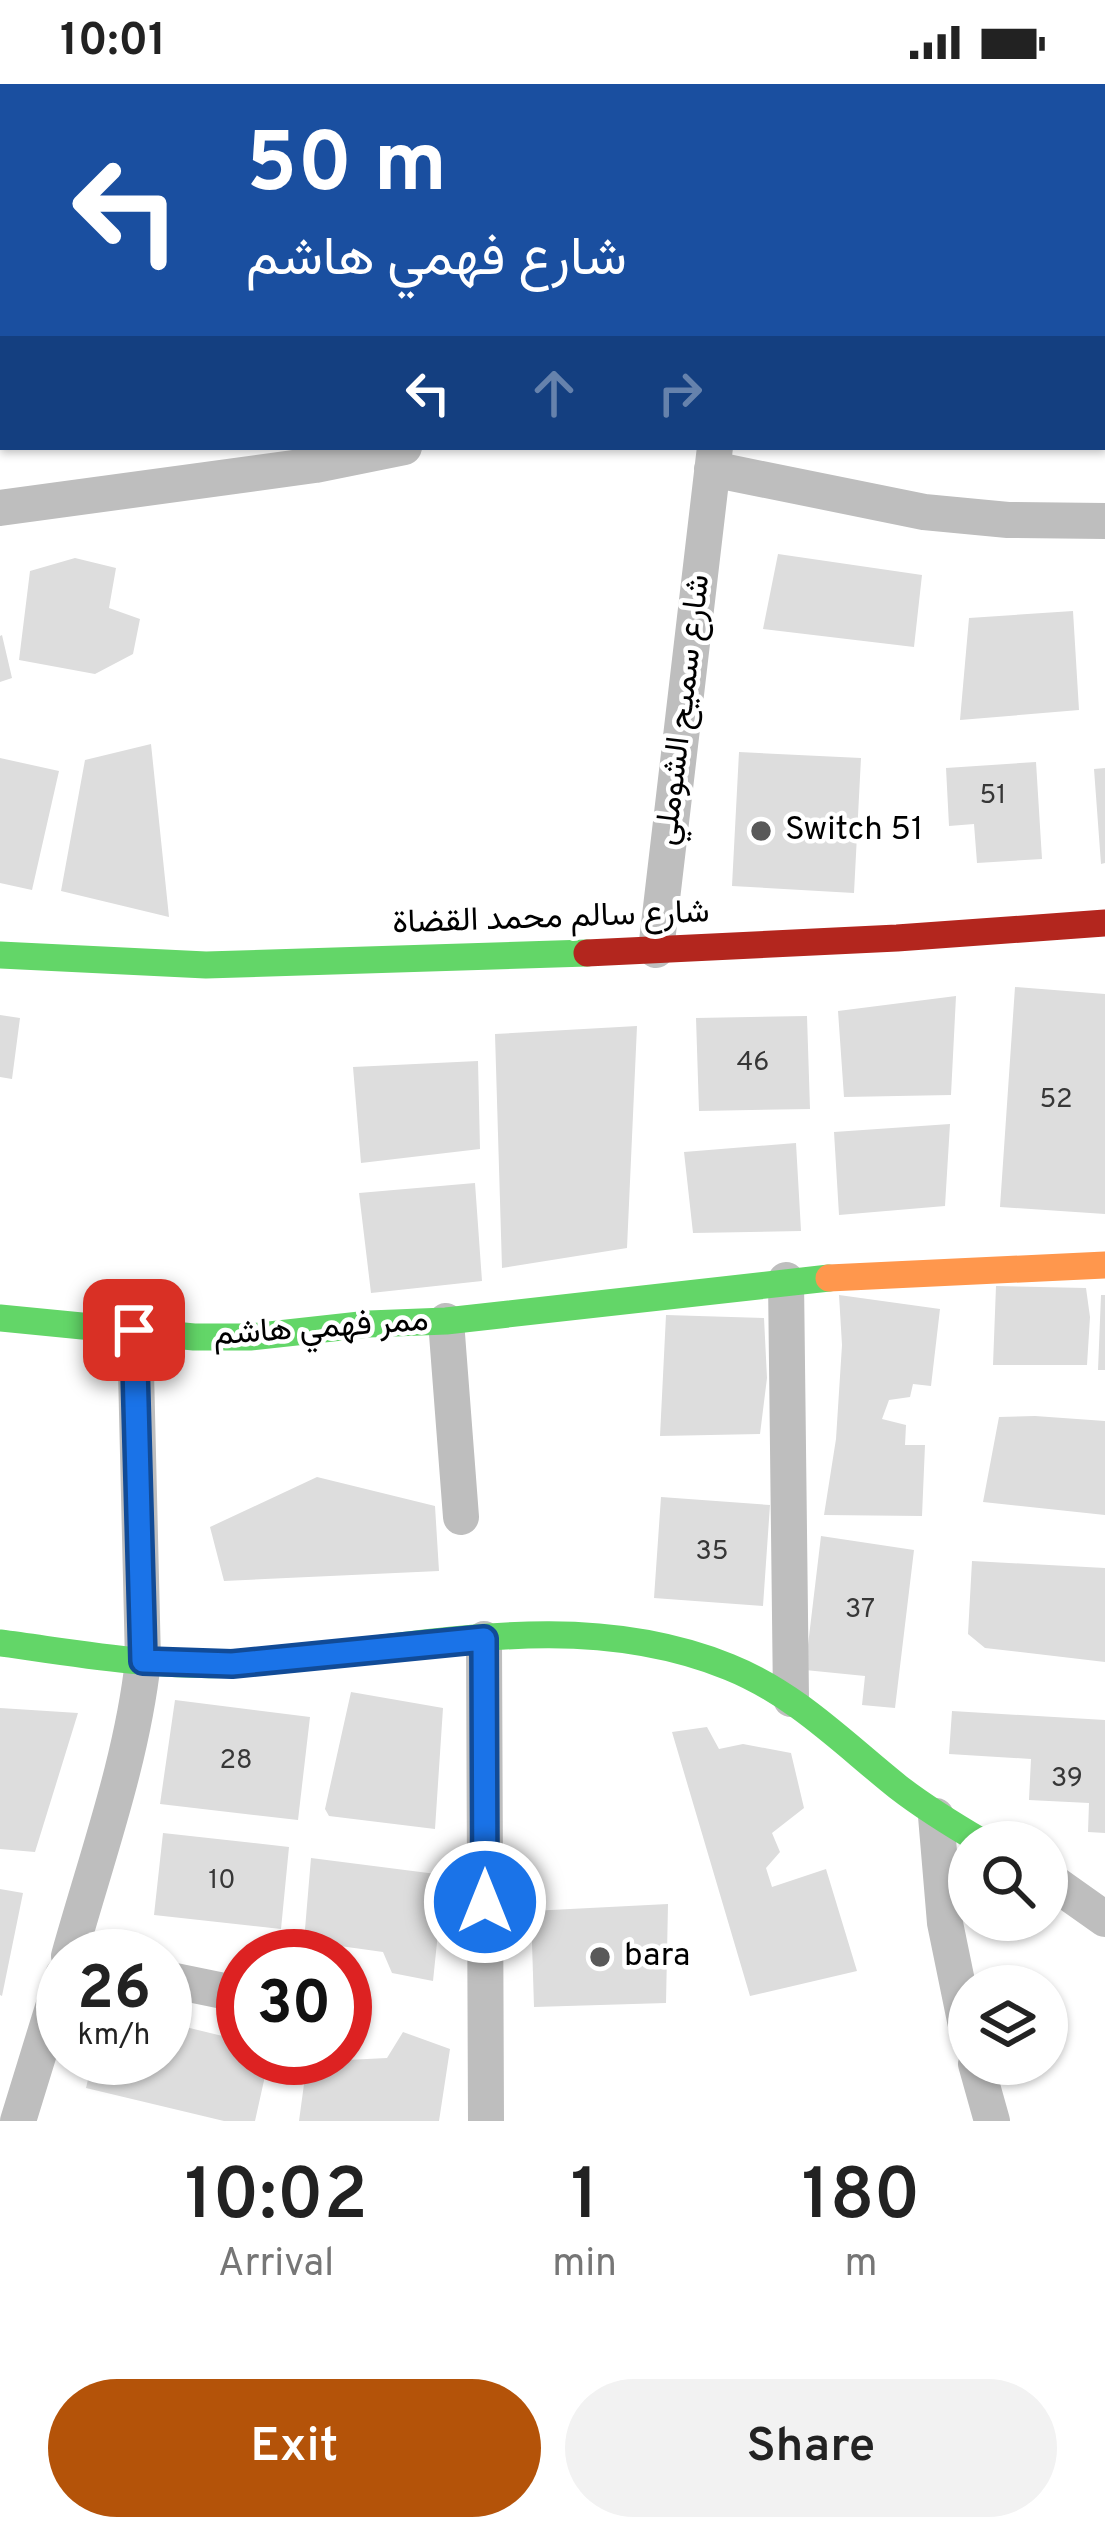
<!DOCTYPE html>
<meta charset="utf-8">
<style>
:root{--surface:#fff;--page:#f2f2f2;--text:#222;--muted:#767676;--accent:#b45309}
body{margin:0;font-family:Overpass,Vazirmatn,sans-serif;background:var(--page);color:var(--text);height:100vh;display:flex;flex-direction:column;font-size:45px;white-space:nowrap}
*{box-sizing:border-box;margin:0}
p{font-size:39px;color:var(--muted)}
.icon{flex:none;width:66px;height:66px;fill:none;stroke:currentColor;stroke-width:2;stroke-linecap:round;stroke-linejoin:round}
.map{position:relative;height:2037px;overflow:hidden}
.sheet{display:flex;flex-direction:column;background:var(--surface);flex:1}
.sheet>*{flex:none}
.top-card{position:absolute;left:0px;top:0px;width:1107px;height:366px;box-shadow:0 3px 9px #0004;background:#1a4fa0;color:#fff;overflow:hidden}
.buttons{position:absolute;left:948px;top:1737px;display:grid;gap:24px}
.buttons a{display:grid;place-items:center;width:120px;height:120px;border-radius:50%;background:var(--surface);box-shadow:0 3px 9px #0004;font-size:60px}
.speed{position:absolute;left:36px;top:1845px;display:flex;gap:24px;font-size:60px;font-weight:700;text-align:center}
.speed>*{display:grid;place-content:center;width:156px;height:156px;border-radius:50%;background:var(--surface);box-shadow:0 3px 9px #0004;line-height:1}
.speed small{font-size:30px;font-weight:400}
.speed .limit{border:18px solid #d22;background:#fff;color:#111}
.pin{position:absolute;display:grid;place-items:center;width:102px;height:102px;color:#fff;margin:-51px;border-radius:24px;box-shadow:0 6px 18px #0006}
.me{position:absolute;width:132px;margin:-66px;rotate:0deg;stroke-linejoin:round;filter:drop-shadow(0 0 9px #0008)}
.turn{display:flex;align-items:center;gap:42px;height:252px;padding:0 48px;font-size:54px}
.turn .icon{width:156px;height:156px;stroke-width:2.5}
.turn b{display:block;font-size:84px;line-height:102px}
.lanes{display:flex;align-items:center;height:114px;padding:0 48px;background:#0003;justify-content:center;gap:60px;direction:ltr}
.lanes .off{opacity:.35}
.eta{display:flex;justify-content:space-evenly;align-items:center;height:204px;text-align:center}
.eta b{font-size:72px;font-weight:600;line-height:84px}
.cta{display:flex;gap:24px;margin-top:auto;padding:24px 48px}
.cta a{flex:1;height:138px;border-radius:72px;background:var(--accent);color:#fff;font-size:48px;font-weight:600;line-height:138px;text-align:center}
.cta a+a{background:var(--page);color:var(--text)}
.status{display:flex;justify-content:space-between;align-items:center;height:84px;padding:0 60px;background:var(--surface);direction:ltr}
.status svg{height:33px;fill:currentColor}
.map>svg:first-child{display:block}
.building{fill:#ddd}
.lines{fill:none;stroke-linecap:round;stroke-linejoin:round}
.street{stroke:#bebebe;stroke-width:36}
.fast{stroke:#63d668;stroke-width:27}
.slow{stroke:#ff974d;stroke-width:27}
.jam{stroke:#b3261e;stroke-width:27}
.route-casing{stroke:#114b97;stroke-width:30}
.route{stroke:#1a73e8;stroke-width:21}
.poi-dot{fill:#595959;stroke:#fff;stroke-width:4.5}
.labels{text-anchor:middle;dominant-baseline:central;stroke-width:9;stroke-linejoin:round;paint-order:stroke}
.number-label{font-size:27px;fill:#373737}
.street-label{font-size:33px;fill:#000;stroke:#fff}
.poi-label{font-size:33px;fill:#000;stroke:#fff;text-anchor:start}
</style>
<div class="status"><b>10:01</b><svg viewBox="0 0 49 12"><path d="M0 12V9h3v3zM5 12V6h3v6zM10 12V3h3v9zM15 12V0h3v12zM26 1h20v11H26zM47 4h2v5h-2z"/></svg></div>
<div class="map">
<svg width="1105" height="2037" viewBox="0 0 1105 2037">
<rect width="100%" height="100%" fill="#fff"/>
<!-- building -->
<path class="building" d="M 778,470 L 922,491 L 914,563 L 763,545 Z
M 75,474 L 116,484 L 109,524 L 140,535 L 133,570 L 95,590 L 19,576 L 30,487 Z
M 1073,527 L 1079,626 L 960,636 L 969,534 Z
M 2,551 L 12,594 L 0,598 L 0,552 Z
M 151,660 L 169,833 L 61,807 L 85,676 Z
M 739,668 L 861,674 L 854,809 L 732,802 Z
M 0,674 L 59,687 L 32,806 L 0,799 Z
M 1036,678 L 1042,775 L 977,779 L 974,740 L 949,742 L 946,684 Z
M 1105,684 L 1105,779 L 1101,780 L 1094,685 Z
M 1015,903 L 1105,910 L 1105,1130 L 1000,1123 Z
M 956,912 L 951,1011 L 844,1013 L 838,927 Z
M 0,931 L 20,934 L 12,995 L 0,993 Z
M 807,932 L 810,1025 L 699,1027 L 696,934 Z
M 637,942 L 627,1164 L 502,1184 L 495,950 Z
M 478,977 L 480,1065 L 361,1079 L 353,983 Z
M 950,1040 L 945,1122 L 839,1131 L 834,1048 Z
M 796,1059 L 801,1147 L 693,1149 L 684,1068 Z
M 475,1099 L 482,1197 L 371,1209 L 359,1109 Z
M 996,1202 L 1086,1204 L 1090,1233 L 1087,1281 L 993,1281 Z
M 839,1211 L 940,1225 L 931,1302 L 913,1300 L 910,1313 L 889,1316 L 882,1335 L 906,1341 L 905,1361 L 925,1361 L 922,1432 L 824,1431 L 836,1355 L 842,1261 Z
M 1101,1211 L 1105,1211 L 1105,1286 L 1098,1286 Z
M 666,1231 L 764,1234 L 767,1294 L 760,1350 L 660,1352 Z
M 1035,1332 L 1105,1337 L 1105,1431 L 983,1418 L 999,1333 Z
M 317,1393 L 435,1422 L 439,1487 L 224,1497 L 210,1443 Z
M 661,1413 L 770,1421 L 763,1522 L 654,1514 Z
M 821,1452 L 914,1466 L 895,1624 L 862,1621 L 865,1592 L 805,1586 Z
M 972,1477 L 1105,1484 L 1105,1578 L 985,1564 L 968,1550 Z
M 351,1608 L 443,1624 L 435,1745 L 329,1732 L 325,1725 Z
M 175,1616 L 310,1633 L 298,1736 L 160,1720 Z
M 0,1624 L 78,1629 L 35,1768 L 0,1765 Z
M 952,1627 L 1105,1636 L 1105,1749 L 1088,1748 L 1089,1719 L 1029,1716 L 1031,1675 L 949,1670 Z
M 707,1643 L 719,1665 L 743,1660 L 791,1669 L 804,1724 L 772,1749 L 780,1768 L 766,1784 L 772,1803 L 826,1785 L 857,1887 L 750,1912 L 672,1648 Z
M 163,1749 L 289,1763 L 281,1845 L 154,1831 Z
M 311,1774 L 444,1791 L 433,1897 L 392,1889 L 383,1868 L 304,1857 Z
M 0,1805 L 23,1809 L 2,1912 L 0,1911 Z
M 668,1820 L 666,1919 L 534,1923 L 531,1827 Z
M 165,1938 L 243,1957 L 243,1974 L 269,1974 L 255,2037 L 224,2037 L 86,2004 L 93,1974 L 165,1974 Z
M 403,1948 L 450,1965 L 439,2037 L 299,2037 L 307,1978 L 387,1974 Z"/>
<g class="lines">
<!-- street -->
<path class="street" d="M 781,3 L 781,0
M 1104,108 L 1105,108
M 712,385 L 924,428 L 1008,436 L 1105,437
M 0,424 L 315,381 L 404,363
M 656,866 L 715,363
M 786,1196 L 791,1615
M 446,1237 L 461,1433
M 484,1555 L 486,2037
M 936,1732 L 945,1839 L 969,1956
M 1047,1794 L 1105,1835
M 69,1872 C 96,1775 132,1677 143,1577 L 135,1246
M 165,1895 L 243,1911
M 345,1932 L 347,1932
M 976,1980 L 992,2037
M 18,2037 L 63,1891"/>
<!-- fast -->
<path class="fast" d="M 0,871 L 206,881 L 587,869
M 0,1234 L 194,1253 L 250,1253 L 369,1240 L 446,1237 L 829,1194
M 0,1559 C 77,1569 157,1584 235,1580 C 401,1570 568,1518 729,1583 C 796,1610 843,1659 898,1703 C 925,1724 953,1741 982,1758"/>
<!-- slow -->
<path class="slow" d="M 219,3 L 233,0
M 0,128 L 3,128
M 829,1194 L 1105,1181"/>
<!-- jam -->
<path class="jam" d="M 493,3 L 501,0
M 0,48 L 3,47
M 587,869 L 897,854 L 1105,839"/>
</g>
<g class="lines">
<!-- route casing -->
<g class="route-casing">
<path id="route" d="M 134,1246 L 143,1577 L 232,1580 L 484,1555 L 485,1818"/>
</g>
<!-- route -->
<use href="#route" class="route"/>
</g>
<!-- markers -->
<g class="poi-dot">
<circle cx="761" cy="747" r="12"/>
<circle cx="600" cy="1873" r="12"/>
</g>
<g class="labels">
<!-- number labels -->
<g class="number-label">
<text x="993" y="712">51</text>
<text x="753" y="979">46</text>
<text x="1056" y="1016">52</text>
<text x="712" y="1468">35</text>
<text x="860" y="1526">37</text>
<text x="236" y="1677">28</text>
<text x="1067" y="1695">39</text>
<text x="222" y="1797">10</text>
</g>
<!-- street labels -->
<g class="street-label">
<text transform="translate(684 626) rotate(-83)">شارع سميح الشوملي</text>
<text transform="translate(551 835) rotate(-2)">شارع سالم محمد القضاة</text>
<text transform="translate(321 1245) rotate(-4)">ممر فهمي هاشم</text>
</g>
<!-- poi labels -->
<g class="poi-label">
<text x="785" y="747">Switch 51</text>
<text x="624" y="1873">bara</text>
</g>
</g>
</svg>
<div class="buttons">
<a><svg class="icon" aria-label="search" viewBox="0 0 24 24"><circle cx="10" cy="10" r="6"/><path d="M15 15l6 6"/></svg></a>
<a><svg class="icon" aria-label="layers" viewBox="0 0 24 24"><path d="M12 4l9 5-9 5-9-5zM3 14l9 5 9-5"/></svg></a>
</div>
<div class="speed"><div>26<small>km/h</small></div><div class="limit">30</div></div>
<div class="pin" style="left:134px;top:1246px;background:#d93025"><svg class="icon" aria-label="arrive" viewBox="0 0 24 24"><path d="M6 21V4h12l-3 4 3 4H6"/></svg></div>
<svg class="me" style="left:485px;top:1818px" viewBox="-20 -20 40 40"><circle r="17" fill="#1a73e8" stroke="#fff" stroke-width="3"/><path d="M0-11L8 9 0 5-8 9z" fill="#fff"/></svg>
<div class="top-card">
<div class="turn"><svg class="icon" aria-label="left" viewBox="0 0 24 24"><path d="M17 20v-9H6M10 6l-5 5 5 5"/></svg><div><b>50 m</b>شارع فهمي هاشم</div></div>
<div class="lanes"><svg class="icon" aria-label="left" viewBox="0 0 24 24"><path d="M17 20v-9H6M10 6l-5 5 5 5"/></svg><svg class="icon off" aria-label="ahead" viewBox="0 0 24 24"><path d="M12 20V5M6 11l6-6 6 6"/></svg><svg class="icon off" aria-label="right" viewBox="0 0 24 24"><path d="M7 20v-9h11M14 6l5 5-5 5"/></svg></div>
</div>
</div>
<section class="sheet">
<div class="eta">
<div><b>10:02</b><p>Arrival</p></div>
<div><b>1</b><p>min</p></div>
<div><b>180</b><p>m</p></div>
</div>
<div class="cta"><a>Exit</a><a>Share</a></div>
</section>
